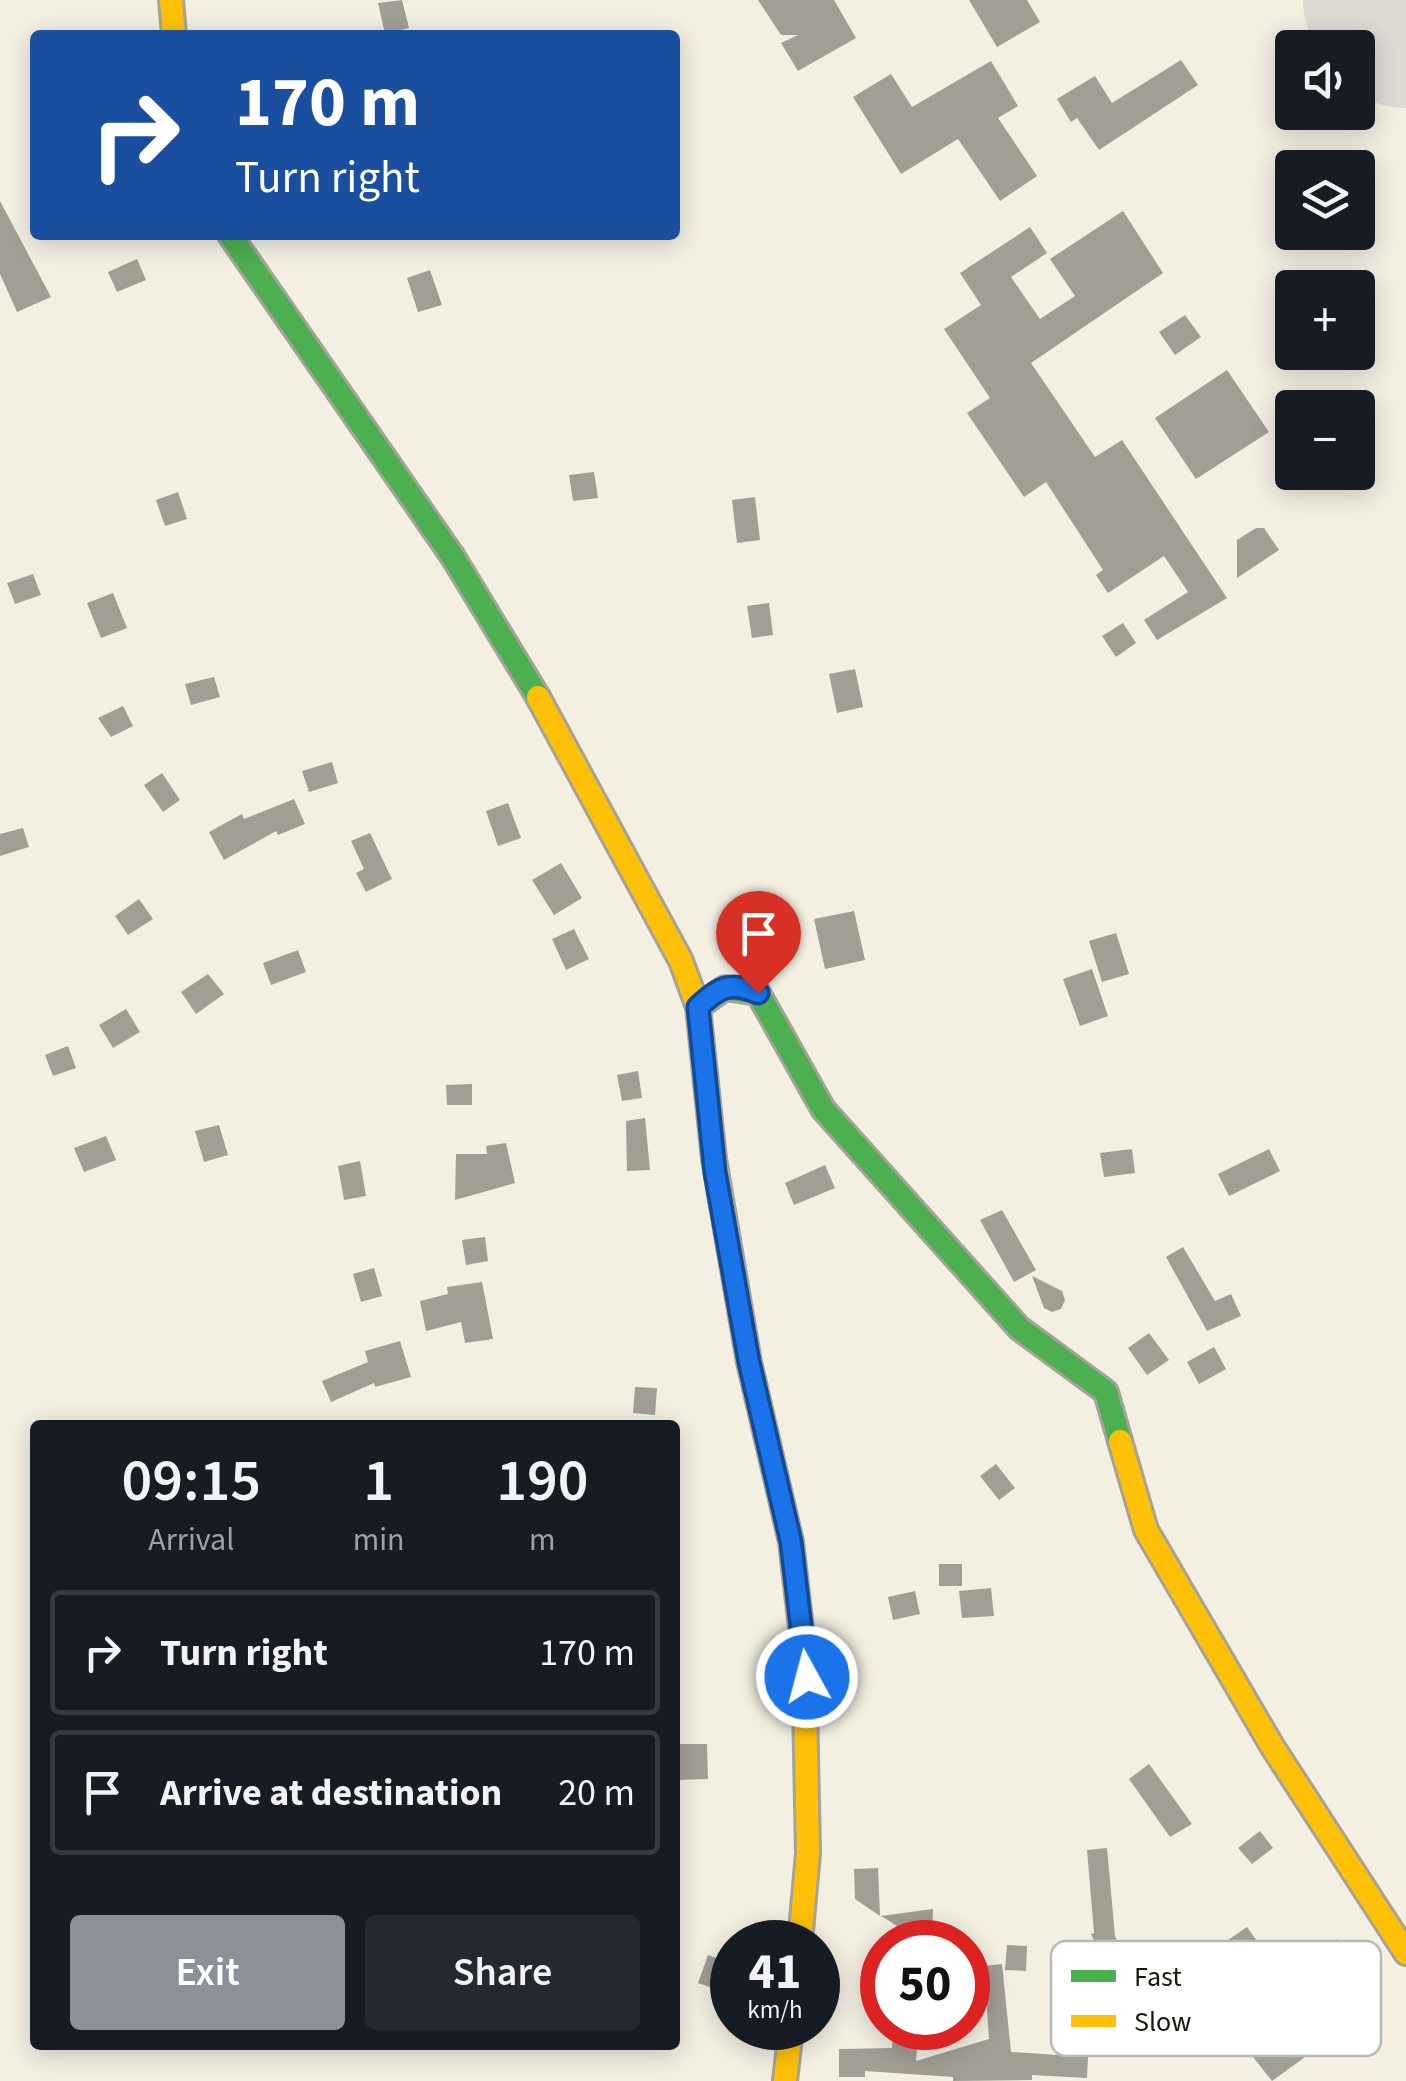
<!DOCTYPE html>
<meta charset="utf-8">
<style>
:root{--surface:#171b24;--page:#242831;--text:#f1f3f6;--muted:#9ea1a6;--line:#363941;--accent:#8c9099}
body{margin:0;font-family:"Source Sans 3",sans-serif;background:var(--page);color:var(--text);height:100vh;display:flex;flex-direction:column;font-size:38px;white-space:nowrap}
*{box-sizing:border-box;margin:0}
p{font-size:32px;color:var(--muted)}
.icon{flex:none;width:55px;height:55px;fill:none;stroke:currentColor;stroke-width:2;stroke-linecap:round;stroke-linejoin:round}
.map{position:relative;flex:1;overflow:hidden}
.side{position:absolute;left:30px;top:1420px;width:650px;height:630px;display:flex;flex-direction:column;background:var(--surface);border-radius:10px;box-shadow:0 5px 25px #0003}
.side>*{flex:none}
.hud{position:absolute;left:30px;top:30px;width:650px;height:210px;border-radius:10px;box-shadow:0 5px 25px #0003;background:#1a4fa0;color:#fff;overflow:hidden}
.tools{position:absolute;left:1275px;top:30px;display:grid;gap:20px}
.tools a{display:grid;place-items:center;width:100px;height:100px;border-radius:10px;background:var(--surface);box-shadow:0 5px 25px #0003;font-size:50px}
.speed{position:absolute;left:710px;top:1920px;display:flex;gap:20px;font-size:50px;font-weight:700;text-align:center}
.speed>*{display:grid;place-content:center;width:130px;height:130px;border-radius:50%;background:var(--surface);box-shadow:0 5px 25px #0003;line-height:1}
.speed small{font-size:25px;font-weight:400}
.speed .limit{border:15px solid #d22;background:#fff;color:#111}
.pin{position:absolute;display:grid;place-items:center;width:85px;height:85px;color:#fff;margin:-102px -42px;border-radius:50% 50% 50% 0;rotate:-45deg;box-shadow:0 0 10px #0007}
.pin .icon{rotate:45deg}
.me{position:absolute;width:110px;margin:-55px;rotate:353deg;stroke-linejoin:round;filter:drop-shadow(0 0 8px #0008)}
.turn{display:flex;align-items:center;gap:35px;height:210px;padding:0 40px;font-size:45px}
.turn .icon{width:130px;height:130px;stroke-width:2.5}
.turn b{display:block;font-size:70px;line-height:85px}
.eta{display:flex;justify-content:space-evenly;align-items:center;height:170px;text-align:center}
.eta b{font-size:60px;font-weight:600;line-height:70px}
.action{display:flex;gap:20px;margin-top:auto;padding:20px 40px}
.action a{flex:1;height:115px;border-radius:10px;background:var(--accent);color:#fff;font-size:40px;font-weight:600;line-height:115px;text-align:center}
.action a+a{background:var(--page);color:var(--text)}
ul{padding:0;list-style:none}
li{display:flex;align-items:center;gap:30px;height:125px;margin:0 20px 15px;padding:0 20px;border:5px solid var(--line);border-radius:10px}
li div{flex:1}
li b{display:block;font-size:38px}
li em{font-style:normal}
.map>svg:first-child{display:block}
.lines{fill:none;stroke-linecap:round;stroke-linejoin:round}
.runway{stroke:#dddbd2;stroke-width:182}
.building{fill:#a19f94}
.fast-casing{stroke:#a5a398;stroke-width:28}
.slow-casing{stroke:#a5a398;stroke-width:28}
.fast{stroke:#4caf50;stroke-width:22}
.slow{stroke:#ffc107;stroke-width:22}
.route-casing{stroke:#114b97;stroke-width:25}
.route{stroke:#1a73e8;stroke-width:18}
.key{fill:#fff;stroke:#b9b9b6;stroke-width:2.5}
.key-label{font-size:28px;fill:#17160d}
</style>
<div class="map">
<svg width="1406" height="2081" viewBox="0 0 1406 2081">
<rect width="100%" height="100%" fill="#f3f0e2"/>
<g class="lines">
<!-- runway -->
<path class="runway" d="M 1394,0 L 1406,17"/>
</g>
<!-- building -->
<path class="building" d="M 402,0 L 409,28 L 385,34 L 378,3 Z
M 758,0 L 834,0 L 856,38 L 798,71 L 781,43 L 798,35 L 781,35 Z
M 969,0 L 1027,0 L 1040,22 L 997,47 Z
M 1181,60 L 1198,85 L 1099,150 L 1077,118 L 1071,122 L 1057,99 L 1095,76 L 1112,103 Z
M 991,61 L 1018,106 L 998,118 L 1037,176 L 1000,201 L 958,139 L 901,174 L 853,97 L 891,74 L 912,107 Z
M 0,201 L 51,297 L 17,312 L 0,274 Z
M 1123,211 L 1163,273 L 1031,363 L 1095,457 L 1122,440 L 1227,598 L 1157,640 L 1144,620 L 1188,592 L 1164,556 L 1108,593 L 1096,575 L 1103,570 L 1046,482 L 1024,497 L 967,413 L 990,398 L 944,329 L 981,305 L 960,273 L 1030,227 L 1047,253 L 1011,277 L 1040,319 L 1075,296 L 1050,259 Z
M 137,259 L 146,280 L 117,292 L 108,272 Z
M 430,270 L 442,305 L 418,312 L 407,278 Z
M 1185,315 L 1201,337 L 1175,355 L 1159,332 Z
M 1227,370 L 1269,432 L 1196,479 L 1155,418 Z
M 594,472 L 598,498 L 573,501 L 569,475 Z
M 178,492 L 187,519 L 165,526 L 156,500 Z
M 755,497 L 760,540 L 737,543 L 732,500 Z
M 1256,528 L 1264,528 L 1279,550 L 1237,578 L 1237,540 Z
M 33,574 L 41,595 L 15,604 L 7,583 Z
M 113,593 L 127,628 L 101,638 L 87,603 Z
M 769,603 L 773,635 L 752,638 L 747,606 Z
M 1123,623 L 1136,643 L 1116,657 L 1102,636 Z
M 855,669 L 863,707 L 837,713 L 829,674 Z
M 214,677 L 220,697 L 191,705 L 185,684 Z
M 123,706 L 133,726 L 111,737 L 98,718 Z
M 332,762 L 338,783 L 309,792 L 302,771 Z
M 162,773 L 180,800 L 163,812 L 144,785 Z
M 294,799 L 305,824 L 278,835 L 276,831 L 224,860 L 209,832 L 242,814 L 244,819 Z
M 508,803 L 521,838 L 498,846 L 486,811 Z
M 23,828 L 29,847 L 0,856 L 0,834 Z
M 370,833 L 392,879 L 366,892 L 356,873 L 364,869 L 351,841 Z
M 561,863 L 582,898 L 554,915 L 532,880 Z
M 139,899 L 153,919 L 128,935 L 115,916 Z
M 854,911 L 865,960 L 825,969 L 814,919 Z
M 574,929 L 589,959 L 566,970 L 552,939 Z
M 1116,933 L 1129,974 L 1102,982 L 1089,941 Z
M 298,950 L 306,972 L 271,985 L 263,963 Z
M 1092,969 L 1108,1016 L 1080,1026 L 1063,979 Z
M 208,974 L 224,994 L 196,1014 L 181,992 Z
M 126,1009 L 140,1032 L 113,1048 L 99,1025 Z
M 68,1046 L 76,1068 L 53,1076 L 45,1055 Z
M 638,1071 L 642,1098 L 622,1101 L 617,1075 Z
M 472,1084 L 472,1105 L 447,1105 L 446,1085 Z
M 645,1118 L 650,1170 L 627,1171 L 626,1121 Z
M 219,1125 L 228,1155 L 204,1162 L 195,1131 Z
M 106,1136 L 116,1160 L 84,1172 L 74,1148 Z
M 506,1143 L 515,1183 L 455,1200 L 456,1154 L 487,1154 L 486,1146 Z
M 1132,1149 L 1135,1173 L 1104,1177 L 1100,1153 Z
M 1269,1149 L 1280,1171 L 1229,1196 L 1218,1174 Z
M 360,1161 L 366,1196 L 344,1200 L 338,1166 Z
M 825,1165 L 835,1188 L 794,1205 L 785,1183 Z
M 1002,1210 L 1036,1270 L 1014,1282 L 980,1220 Z
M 485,1237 L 488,1261 L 466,1265 L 462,1240 Z
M 1183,1247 L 1215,1301 L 1231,1294 L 1241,1316 L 1207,1331 L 1166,1257 Z
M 374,1268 L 382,1296 L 361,1302 L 353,1274 Z
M 1032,1276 L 1062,1291 L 1065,1300 L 1061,1309 L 1052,1312 L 1044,1308 Z
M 482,1282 L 493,1339 L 465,1343 L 461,1322 L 426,1331 L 420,1301 L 448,1294 L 447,1287 Z
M 1149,1333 L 1169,1360 L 1147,1375 L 1128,1348 Z
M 400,1341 L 411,1377 L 375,1387 L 374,1383 L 331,1402 L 322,1381 L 368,1362 L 365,1351 Z
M 1214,1347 L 1226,1369 L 1199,1384 L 1187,1362 Z
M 635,1387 L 657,1388 L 655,1415 L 633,1413 Z
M 996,1464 L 1015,1488 L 999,1500 L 980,1476 Z
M 939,1564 L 962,1564 L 962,1586 L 939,1586 Z
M 991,1588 L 994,1616 L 962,1618 L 959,1591 Z
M 915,1591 L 920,1614 L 893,1620 L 888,1597 Z
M 675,1744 L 707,1744 L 708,1779 L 675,1780 Z
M 1149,1764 L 1192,1824 L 1170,1837 L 1129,1779 Z
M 1260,1831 L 1273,1848 L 1252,1864 L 1238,1848 Z
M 1107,1848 L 1115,1936 L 1122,1952 L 1105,1965 L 1091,1934 L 1094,1933 L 1087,1850 Z
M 878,1868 L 880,1916 L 855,1899 L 854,1869 Z
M 933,1909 L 932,1942 L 923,1942 L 881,1916 Z
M 1247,1927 L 1260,1945 L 1238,1960 L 1225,1942 Z
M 1337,1939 L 1367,1970 L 1344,1992 L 1315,1961 Z
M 1007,1945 L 1027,1946 L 1026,1971 L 1005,1970 Z
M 708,1955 L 728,1962 L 718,1990 L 698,1983 Z
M 1002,1964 L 1011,2052 L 1088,2057 L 1087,2078 L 1032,2075 L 1032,2080 L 953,2081 L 953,2077 L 865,2071 L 865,2077 L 839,2077 L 839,2049 L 892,2048 L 893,2032 L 918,2034 L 916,2061 L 989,2039 L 984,1966 Z
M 1296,2024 L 1316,2049 L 1272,2081 L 1253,2057 Z"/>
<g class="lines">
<!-- fast casing -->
<g class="fast-casing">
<path id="fast" d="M 230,235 L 453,557 L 538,697
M 698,1007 L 725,988 L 758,993 L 823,1109 L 1019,1328 L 1106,1392 L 1120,1441
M 714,1159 L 749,1362 L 791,1542 L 804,1654"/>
</g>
<!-- slow casing -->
<g class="slow-casing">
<path id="slow" d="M 171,0 L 174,35
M 538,697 L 681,961 L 698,1007 L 714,1159
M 1120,1441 L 1146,1530 L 1272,1746 L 1406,1953
M 800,1942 L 808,1853 L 804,1654
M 785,2081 L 791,2028"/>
</g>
<!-- fast -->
<use href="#fast" class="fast"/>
<!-- slow -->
<use href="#slow" class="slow"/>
</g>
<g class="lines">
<!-- route casing -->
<g class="route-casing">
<path id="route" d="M 758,993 C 730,981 719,987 698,1007 L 715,1172 L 749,1362 L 791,1542 L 807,1677"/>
</g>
<!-- route -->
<use href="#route" class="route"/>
</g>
<!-- legend -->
<rect x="1051" y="1941" width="330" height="115" rx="15" class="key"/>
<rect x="1071" y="1970" width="45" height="12" fill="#4caf50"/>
<rect x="1071" y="2015" width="45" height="12" fill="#ffc107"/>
<g class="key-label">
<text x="1134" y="1986">Fast</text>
<text x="1134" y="2031">Slow</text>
</g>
</svg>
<div class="tools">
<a><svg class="icon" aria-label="sound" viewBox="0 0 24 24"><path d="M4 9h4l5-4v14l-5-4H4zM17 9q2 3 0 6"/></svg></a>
<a><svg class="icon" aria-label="layers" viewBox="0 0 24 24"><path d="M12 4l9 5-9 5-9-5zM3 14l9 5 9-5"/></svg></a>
<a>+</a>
<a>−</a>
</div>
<div class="speed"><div>41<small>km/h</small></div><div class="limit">50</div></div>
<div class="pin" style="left:758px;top:993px;background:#d93025"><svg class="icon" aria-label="arrive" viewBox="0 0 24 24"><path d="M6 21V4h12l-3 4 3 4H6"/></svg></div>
<svg class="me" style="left:807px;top:1677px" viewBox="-20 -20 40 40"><circle r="17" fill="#1a73e8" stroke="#fff" stroke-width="3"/><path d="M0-11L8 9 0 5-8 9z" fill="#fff"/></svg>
<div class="hud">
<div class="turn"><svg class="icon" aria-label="right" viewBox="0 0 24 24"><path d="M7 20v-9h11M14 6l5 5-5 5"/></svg><div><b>170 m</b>Turn right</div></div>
</div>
<section class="side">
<div class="eta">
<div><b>09:15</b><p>Arrival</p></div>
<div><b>1</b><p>min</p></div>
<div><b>190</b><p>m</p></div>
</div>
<ul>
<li><svg class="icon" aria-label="right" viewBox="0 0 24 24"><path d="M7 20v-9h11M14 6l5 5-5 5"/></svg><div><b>Turn right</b></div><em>170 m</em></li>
<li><svg class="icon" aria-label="arrive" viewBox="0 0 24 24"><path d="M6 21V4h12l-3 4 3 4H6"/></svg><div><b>Arrive at destination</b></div><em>20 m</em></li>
</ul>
<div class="action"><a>Exit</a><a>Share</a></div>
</section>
</div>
